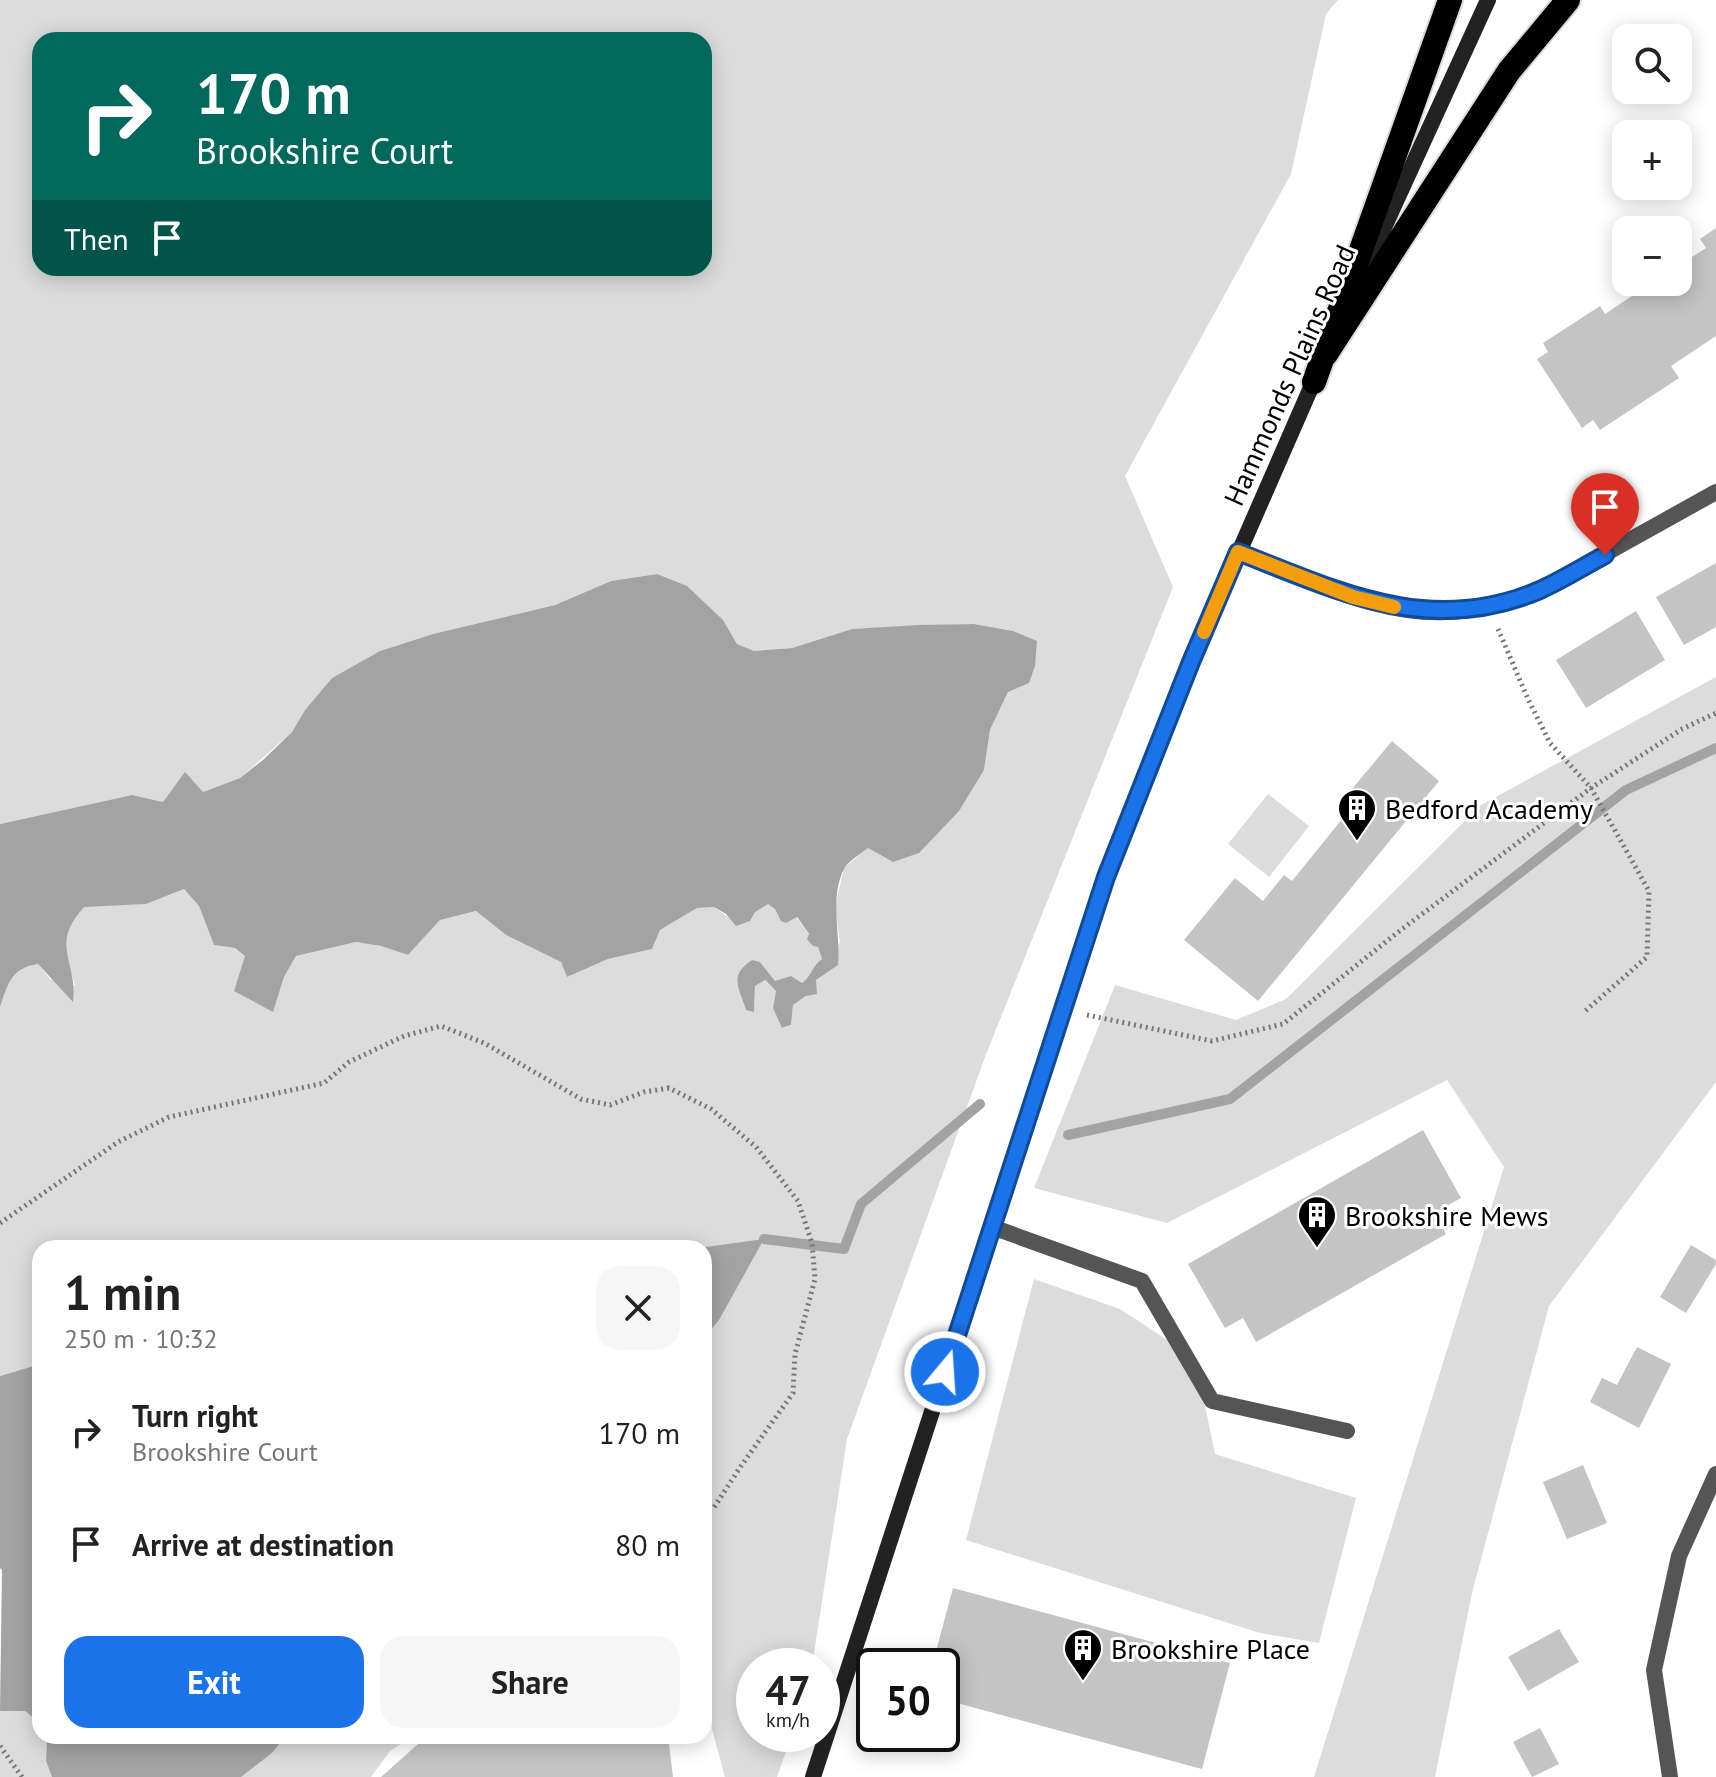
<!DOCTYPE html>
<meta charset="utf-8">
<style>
:root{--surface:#fff;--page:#f6f6f6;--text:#222;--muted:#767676;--accent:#1a73e8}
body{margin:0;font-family:"PT Sans",sans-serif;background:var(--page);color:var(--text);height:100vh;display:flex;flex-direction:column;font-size:30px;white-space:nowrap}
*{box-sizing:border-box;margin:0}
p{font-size:26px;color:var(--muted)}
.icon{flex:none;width:44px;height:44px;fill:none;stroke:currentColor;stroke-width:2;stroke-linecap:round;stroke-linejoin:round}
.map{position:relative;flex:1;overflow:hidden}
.details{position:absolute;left:32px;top:1240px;width:680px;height:504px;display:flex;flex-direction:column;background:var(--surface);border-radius:24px;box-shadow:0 4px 20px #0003}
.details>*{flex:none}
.top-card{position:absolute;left:32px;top:32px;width:680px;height:244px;border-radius:24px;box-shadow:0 4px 20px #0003;background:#00695c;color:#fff;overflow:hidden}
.buttons{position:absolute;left:1612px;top:24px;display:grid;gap:16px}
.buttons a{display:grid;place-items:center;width:80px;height:80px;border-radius:16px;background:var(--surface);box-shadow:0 4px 20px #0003;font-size:40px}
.speed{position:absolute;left:736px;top:1648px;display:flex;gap:16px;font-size:40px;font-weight:700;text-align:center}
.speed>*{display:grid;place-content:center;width:104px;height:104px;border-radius:50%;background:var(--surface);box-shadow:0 4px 20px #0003;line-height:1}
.speed small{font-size:20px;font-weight:400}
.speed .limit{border:4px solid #111;border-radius:12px;background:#fff;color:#111}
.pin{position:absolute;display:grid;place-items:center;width:68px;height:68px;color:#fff;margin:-82px -34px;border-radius:50% 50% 50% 0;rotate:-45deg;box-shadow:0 0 8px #0007}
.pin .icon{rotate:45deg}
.me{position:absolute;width:88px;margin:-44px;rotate:18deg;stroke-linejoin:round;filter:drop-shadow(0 0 6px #0008)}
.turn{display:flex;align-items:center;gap:28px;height:168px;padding:0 32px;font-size:36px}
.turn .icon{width:104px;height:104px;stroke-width:2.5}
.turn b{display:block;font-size:56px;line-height:68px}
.then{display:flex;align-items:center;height:76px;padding:0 32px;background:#0003;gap:16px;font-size:30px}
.round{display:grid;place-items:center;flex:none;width:84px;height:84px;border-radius:24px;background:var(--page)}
.head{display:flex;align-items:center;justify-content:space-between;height:136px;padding:0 32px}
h1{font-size:48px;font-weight:700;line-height:60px}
.button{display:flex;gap:16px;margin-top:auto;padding:16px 32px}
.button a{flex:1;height:92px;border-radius:24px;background:var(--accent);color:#fff;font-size:32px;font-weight:700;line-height:92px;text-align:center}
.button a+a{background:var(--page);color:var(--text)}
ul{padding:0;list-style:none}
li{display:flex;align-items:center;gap:24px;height:112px;padding:0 32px}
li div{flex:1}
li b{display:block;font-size:30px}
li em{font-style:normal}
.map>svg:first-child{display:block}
.green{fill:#dcdcdc;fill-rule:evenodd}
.water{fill:#a3a3a3}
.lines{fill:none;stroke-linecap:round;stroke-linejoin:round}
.stream{stroke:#a3a3a3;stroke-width:10}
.building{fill:#c4c4c4}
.highway-casing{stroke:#dbdbdb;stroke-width:28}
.path{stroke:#777;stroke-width:5;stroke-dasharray:2 4;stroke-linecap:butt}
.lane{stroke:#555;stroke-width:16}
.street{stroke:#555;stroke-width:16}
.secondary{stroke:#222;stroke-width:16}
.highway{stroke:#000;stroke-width:24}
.route-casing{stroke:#114b97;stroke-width:20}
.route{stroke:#1a73e8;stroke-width:14}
.slow{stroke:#f59e0b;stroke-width:14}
.labels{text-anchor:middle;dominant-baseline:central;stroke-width:6;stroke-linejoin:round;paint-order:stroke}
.street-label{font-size:28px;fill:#000;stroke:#fff}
.poi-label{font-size:28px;fill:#000;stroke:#fff;text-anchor:start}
</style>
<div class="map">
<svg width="1716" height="1777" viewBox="0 0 1716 1777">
<rect width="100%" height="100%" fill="#fff"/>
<!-- green -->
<path class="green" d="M 0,0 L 1338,0 L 1326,14 L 1291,174 L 1125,476 L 1173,587 L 985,1057 L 847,1439 L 812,1666 L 754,1666 L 754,1734 L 792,1734 L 777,1777 L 725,1777 L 712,1729 L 704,1672 L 704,1338 L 719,1319 L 763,1240 L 698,1248 L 40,1248 L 40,1364 L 0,1376 L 0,1007 C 8,984 11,968 38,964 L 50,979 L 75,986 C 66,952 58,935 84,906 L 146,904 L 184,889 L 199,906 L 214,945 L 235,948 L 245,956 L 272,1011 L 284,977 L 296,956 L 356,942 L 381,946 L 408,955 L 440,920 L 476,911 L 506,935 L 561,962 L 567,977 L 608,959 L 652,949 L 660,930 L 697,908 L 714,907 L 732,920 L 768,904 L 775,908 L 786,923 L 796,917 L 818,947 L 822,959 L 809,979 L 802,983 L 791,976 L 775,981 L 760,962 L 752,960 C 728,974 739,988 746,1010 L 754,1011 L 755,986 L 764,980 L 776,991 L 773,1008 L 783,1028 L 791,1025 L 793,1005 L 806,996 L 816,980 L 826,971 L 840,942 L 835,907 L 844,868 L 868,848 L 893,862 L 984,770 L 990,730 L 1008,692 L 1013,631 L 974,624 L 852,629 L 792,648 L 754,651 L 737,644 L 723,620 L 656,574 L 611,581 L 555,605 L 433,634 L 380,651 L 332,678 L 305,710 L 292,732 L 240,778 L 203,792 L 163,802 L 132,795 L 0,824 ZM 40,40 L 704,40 L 704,268 L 40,268 Z
M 1716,677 L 1716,1082 L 1549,1306 L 1472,1593 L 1435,1777 L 1314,1777 L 1504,1167 L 1447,1080 L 1167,1223 L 1034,1188 L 1115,985 L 1236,1020 L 1286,999 L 1481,805 Z
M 1268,794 L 1309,826 L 1269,877 L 1228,844 Z
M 1034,1279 L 1120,1309 L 1175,1345 L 1204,1401 L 1215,1454 L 1356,1498 L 1319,1643 L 1260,1633 L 966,1540 Z
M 0,1711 L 25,1711 L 40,1723 L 40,1736 L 47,1736 L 46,1761 L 52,1777 L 0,1777 Z
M 286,1736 L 413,1736 L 390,1751 L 371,1777 L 241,1777 L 272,1753 Z"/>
<!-- water -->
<path class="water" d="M 657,574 L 687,586 L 723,620 L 737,644 L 754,651 L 792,648 L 852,629 L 919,625 L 974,624 L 1013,631 L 1037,641 L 1035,666 L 1029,683 L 1008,692 L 990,730 L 984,770 L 959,811 L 919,853 L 893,862 L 868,848 C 861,854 848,861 844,869 C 829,899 841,934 838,965 L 816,980 L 817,994 L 806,996 L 793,1005 L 791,1025 L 782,1028 L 773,1008 L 776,991 L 765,980 L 755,986 L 754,1012 L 746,1010 C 739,988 728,975 752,960 L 760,962 L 775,981 L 791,976 L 802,983 C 812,976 812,966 822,959 L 818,947 L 813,946 L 807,939 L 809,934 L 797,917 L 786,923 L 781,921 L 775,909 L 768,904 L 755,912 L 750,921 L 736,926 L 726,914 L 714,907 L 697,908 L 660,930 L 652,949 L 608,959 L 567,977 L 561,962 L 506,935 L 476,911 L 440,920 L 408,955 L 381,946 L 356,942 L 296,956 L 284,977 L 273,1012 L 234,991 L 245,956 L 235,948 L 214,945 L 199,906 L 184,889 L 146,904 L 84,907 C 49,945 78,961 73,1002 L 38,964 C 11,968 8,984 0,1007 L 0,824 L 132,795 L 163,802 L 185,772 L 203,792 L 240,778 L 264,759 L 292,732 L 305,710 L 332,678 L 380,651 L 433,634 L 555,605 L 611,581 Z
M 764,1239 L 719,1320 L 704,1338 L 704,1248 L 698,1248 Z
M 40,1364 L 40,1723 L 25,1711 L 0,1711 L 2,1570 L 0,1568 L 0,1376 Z
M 47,1736 L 286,1736 L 272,1753 L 241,1777 L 52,1777 L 46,1761 Z"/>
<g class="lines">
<!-- stream -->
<path class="stream" d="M 1068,1135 L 1230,1099 L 1626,790 L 1716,748
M 764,1239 L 844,1249 L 861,1204 L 980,1104"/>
</g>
<!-- building -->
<path class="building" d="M 1716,228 L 1716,336 L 1671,366 L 1679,378 L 1600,430 L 1593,420 L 1582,428 L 1537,359 L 1548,352 L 1543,343 L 1600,306 L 1605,314 L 1653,282 L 1678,282 L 1678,266 L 1706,248 L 1700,239 Z
M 1716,563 L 1716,627 L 1684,645 L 1656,597 Z
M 1636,611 L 1665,660 L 1586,708 L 1556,660 Z
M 1392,741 L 1439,781 L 1258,1001 L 1184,940 L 1235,878 L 1263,901 L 1284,875 L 1292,881 L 1351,808 L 1342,801 Z
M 1423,1130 L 1461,1198 L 1434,1213 L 1446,1234 L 1256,1342 L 1243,1318 L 1225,1328 L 1188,1264 Z
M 1691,1245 L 1716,1260 L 1716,1264 L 1686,1313 L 1660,1297 Z
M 1637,1347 L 1671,1364 L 1639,1428 L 1590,1402 L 1602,1378 L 1617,1385 Z
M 1583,1465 L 1607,1523 L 1567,1539 L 1543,1482 Z
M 953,1588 L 1230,1663 L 1202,1769 L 942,1699 L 942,1666 L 932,1666 Z
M 1559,1629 L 1579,1662 L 1528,1691 L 1508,1657 Z
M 1540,1728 L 1559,1764 L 1532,1777 L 1513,1742 Z
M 427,1736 L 668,1736 L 673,1777 L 381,1777 Z"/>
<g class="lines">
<!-- highway casing -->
<g class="highway-casing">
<path id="highway" d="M 1326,354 L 1509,71 L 1568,0
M 1314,382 L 1450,0"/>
</g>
<!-- path -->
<path class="path" d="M 1498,629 L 1528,699 L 1550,743 L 1591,788 L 1649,891 L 1647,957 L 1583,1013
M 1087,1015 L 1212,1041 L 1283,1024 L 1402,929 L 1591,788 L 1682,729 L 1716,713
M 0,1223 L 118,1142 L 169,1117 L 324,1083 L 349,1062 L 404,1036 L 441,1026 L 484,1043 L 581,1099 L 610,1105 L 644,1092 L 669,1088 L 711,1109 L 756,1147 L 798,1201 L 812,1243 L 815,1279 L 795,1354 L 793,1393 L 741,1466 L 713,1509
M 0,1746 L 22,1777"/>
<!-- lane -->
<path class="lane" d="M 992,1227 L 1142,1281 L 1212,1401 L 1347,1431"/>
<!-- street -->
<path class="street" d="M 1238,552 C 1310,580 1389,623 1469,610 C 1494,606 1517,598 1540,590 L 1716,492
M 1670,1777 L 1654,1670 L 1679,1556 L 1716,1474"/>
<!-- secondary -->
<path class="secondary" d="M 1366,267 L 1488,0
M 813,1777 L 1106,877 L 1191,662 L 1316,376"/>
<!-- highway -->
<use href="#highway" class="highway"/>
</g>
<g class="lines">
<!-- route casing -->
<g class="route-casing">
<path id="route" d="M 945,1372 L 1106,877 L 1191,662 L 1238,552 C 1340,592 1431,637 1540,590 C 1562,580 1583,567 1605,555"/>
</g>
<!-- route -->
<use href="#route" class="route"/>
<!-- slow -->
<path class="slow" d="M 1204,632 L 1238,552 L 1353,597 L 1394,607"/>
</g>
<!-- icons -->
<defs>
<g id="building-pin" transform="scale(2)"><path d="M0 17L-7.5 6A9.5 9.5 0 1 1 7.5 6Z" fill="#000" stroke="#fff"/><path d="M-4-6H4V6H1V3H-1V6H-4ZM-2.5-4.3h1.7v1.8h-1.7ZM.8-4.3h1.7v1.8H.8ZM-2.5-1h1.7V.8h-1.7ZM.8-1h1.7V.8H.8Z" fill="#fff"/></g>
</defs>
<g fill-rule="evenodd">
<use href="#building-pin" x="1357" y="808"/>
<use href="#building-pin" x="1317" y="1215"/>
<use href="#building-pin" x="1083" y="1648"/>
</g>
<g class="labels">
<!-- street labels -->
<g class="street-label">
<text transform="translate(1289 375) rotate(-66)">Hammonds Plains Road</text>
</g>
<!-- poi labels -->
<g class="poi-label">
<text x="1385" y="808">Bedford Academy</text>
<text x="1345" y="1215">Brookshire Mews</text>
<text x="1111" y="1648">Brookshire Place</text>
</g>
</g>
</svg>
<div class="buttons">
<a><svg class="icon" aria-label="search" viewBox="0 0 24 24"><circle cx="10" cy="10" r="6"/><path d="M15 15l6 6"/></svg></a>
<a>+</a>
<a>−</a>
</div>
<div class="speed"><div>47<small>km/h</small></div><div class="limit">50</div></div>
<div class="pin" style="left:1605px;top:555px;background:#d93025"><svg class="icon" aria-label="arrive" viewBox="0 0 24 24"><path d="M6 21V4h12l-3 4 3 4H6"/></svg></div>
<svg class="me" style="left:945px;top:1372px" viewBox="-20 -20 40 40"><circle r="17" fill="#1a73e8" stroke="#fff" stroke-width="3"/><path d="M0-11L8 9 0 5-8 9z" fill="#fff"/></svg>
<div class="top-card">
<div class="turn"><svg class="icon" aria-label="right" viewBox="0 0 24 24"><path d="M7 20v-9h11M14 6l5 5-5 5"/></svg><div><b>170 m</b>Brookshire Court</div></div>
<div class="then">Then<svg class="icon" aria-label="arrive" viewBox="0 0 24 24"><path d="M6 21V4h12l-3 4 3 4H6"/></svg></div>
</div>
<section class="details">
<div class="head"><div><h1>1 min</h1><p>250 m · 10:32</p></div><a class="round"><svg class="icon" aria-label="close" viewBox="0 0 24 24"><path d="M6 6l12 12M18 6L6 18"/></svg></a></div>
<ul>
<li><svg class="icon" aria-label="right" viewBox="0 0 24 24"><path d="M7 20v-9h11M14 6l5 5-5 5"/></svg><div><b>Turn right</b><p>Brookshire Court</p></div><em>170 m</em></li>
<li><svg class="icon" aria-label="arrive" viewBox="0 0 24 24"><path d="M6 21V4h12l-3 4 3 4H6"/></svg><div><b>Arrive at destination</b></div><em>80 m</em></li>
</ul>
<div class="button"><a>Exit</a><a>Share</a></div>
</section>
</div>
